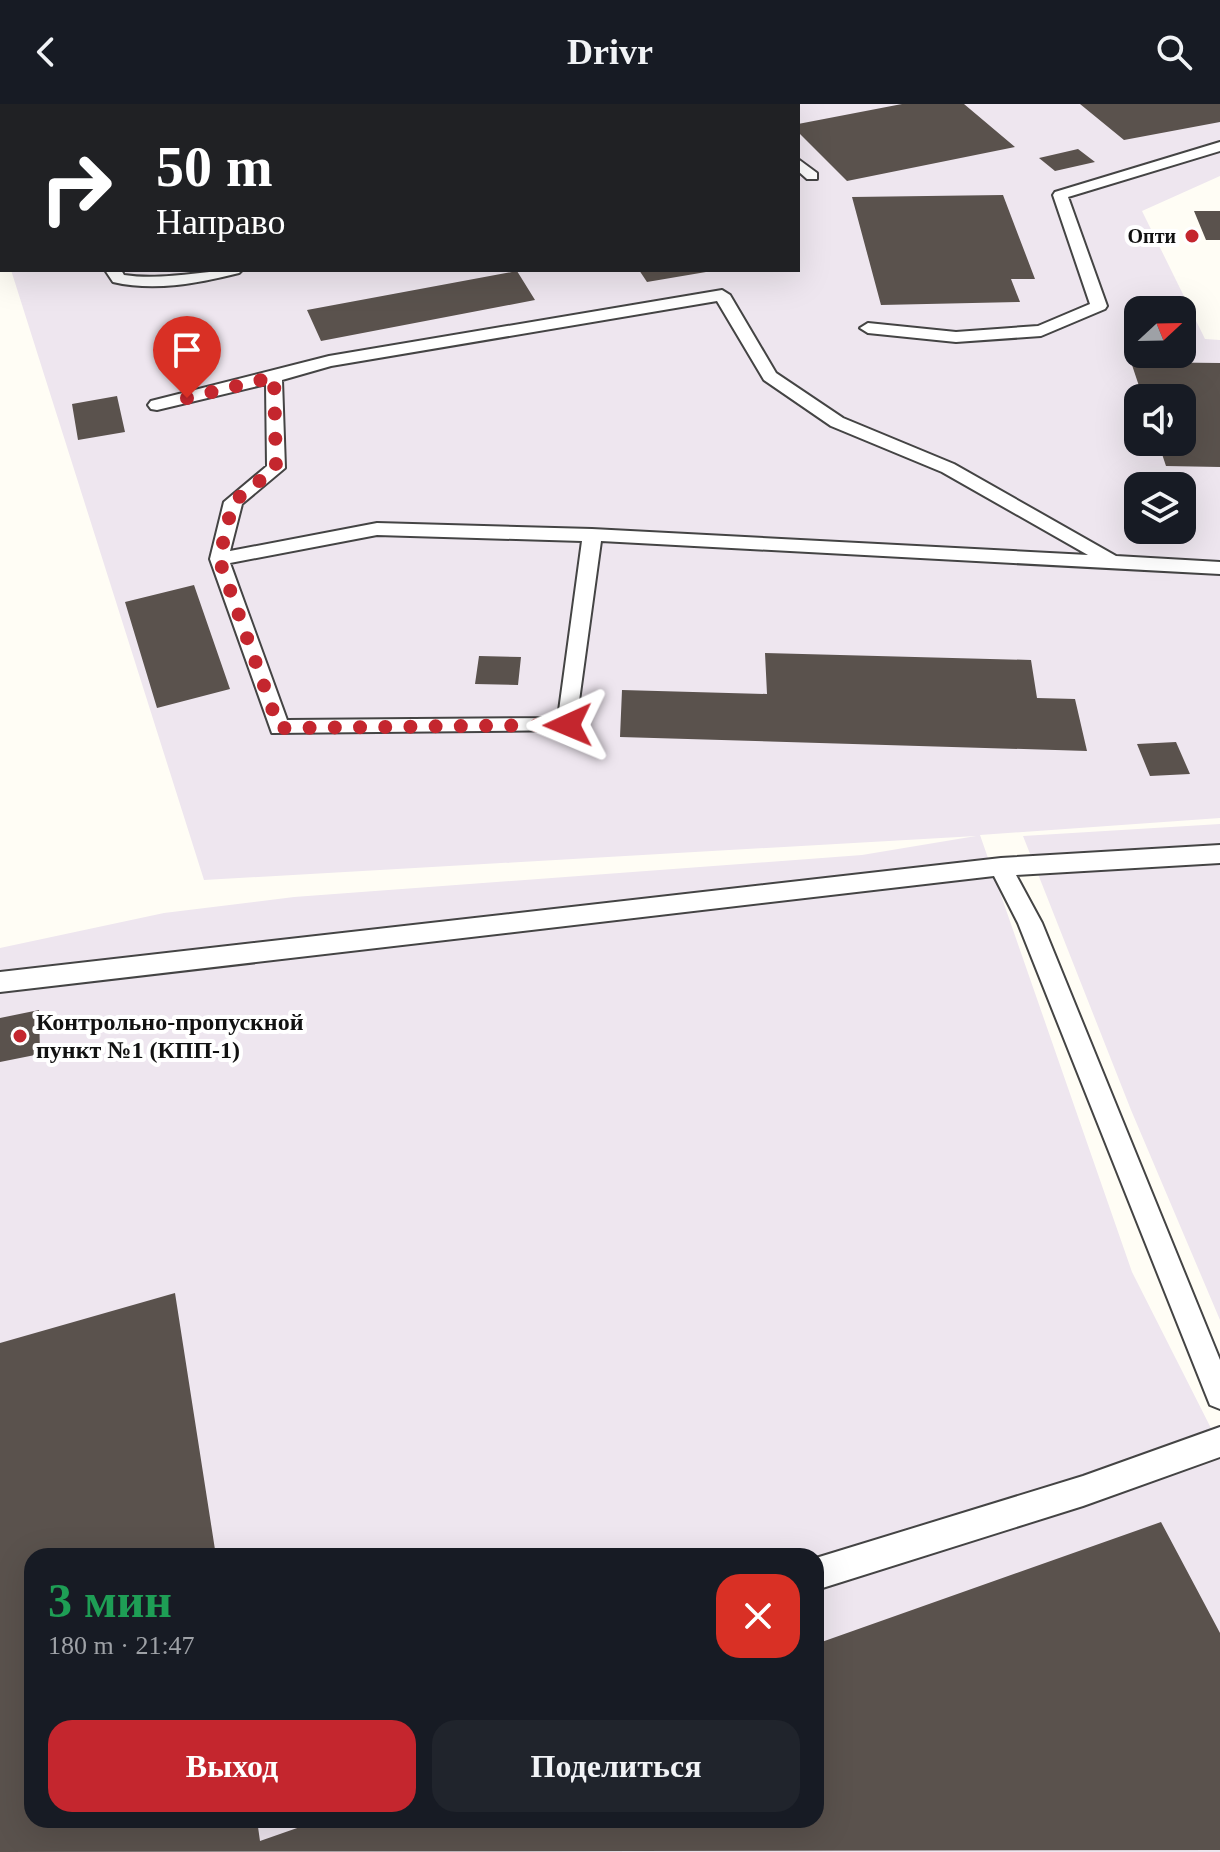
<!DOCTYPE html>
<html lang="ru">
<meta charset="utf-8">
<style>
:root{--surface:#171b24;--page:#20242c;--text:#f1f3f6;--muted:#9ea1a6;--accent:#c4262e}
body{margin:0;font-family:"Times New Roman",serif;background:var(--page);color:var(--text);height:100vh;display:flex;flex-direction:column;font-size:30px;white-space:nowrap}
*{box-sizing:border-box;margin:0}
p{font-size:26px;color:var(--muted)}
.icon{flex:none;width:44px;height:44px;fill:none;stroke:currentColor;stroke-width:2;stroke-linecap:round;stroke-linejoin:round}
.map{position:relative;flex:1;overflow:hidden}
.details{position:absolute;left:24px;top:1444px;width:800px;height:280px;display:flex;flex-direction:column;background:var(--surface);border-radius:24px;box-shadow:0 8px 32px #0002}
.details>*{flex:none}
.guide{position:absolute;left:0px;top:0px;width:800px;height:168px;box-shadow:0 8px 32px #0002;background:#202124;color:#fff;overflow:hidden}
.needle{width:52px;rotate:68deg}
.controls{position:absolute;left:1124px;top:192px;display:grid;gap:16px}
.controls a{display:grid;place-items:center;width:72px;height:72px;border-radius:16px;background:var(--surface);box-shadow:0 8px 32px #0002;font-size:40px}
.pin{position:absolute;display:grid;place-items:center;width:68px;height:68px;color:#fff;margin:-82px -34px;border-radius:50% 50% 50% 0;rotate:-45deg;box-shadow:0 0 8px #0007}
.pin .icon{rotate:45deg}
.me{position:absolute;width:88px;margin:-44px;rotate:269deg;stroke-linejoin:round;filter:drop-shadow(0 0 6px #0008)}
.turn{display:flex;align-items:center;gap:28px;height:168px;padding:0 24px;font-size:36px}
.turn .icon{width:104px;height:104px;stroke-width:2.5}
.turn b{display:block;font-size:56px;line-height:68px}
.round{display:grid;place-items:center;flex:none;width:84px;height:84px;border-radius:24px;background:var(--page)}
.overview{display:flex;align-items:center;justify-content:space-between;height:136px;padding:0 24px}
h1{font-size:48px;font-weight:600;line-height:60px;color:#1e9e55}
.action{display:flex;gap:16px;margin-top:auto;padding:16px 24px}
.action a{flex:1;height:92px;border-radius:24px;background:var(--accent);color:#fff;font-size:32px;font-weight:600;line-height:92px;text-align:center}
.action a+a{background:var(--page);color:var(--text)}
header{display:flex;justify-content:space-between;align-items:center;height:104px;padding:0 24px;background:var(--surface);font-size:36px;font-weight:600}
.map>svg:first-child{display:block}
.industrial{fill:#eee6ef;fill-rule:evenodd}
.building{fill:#5a524d}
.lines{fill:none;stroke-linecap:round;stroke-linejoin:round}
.service-casing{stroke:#444;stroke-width:4}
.service{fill:#fff;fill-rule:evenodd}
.route{stroke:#c4262e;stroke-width:14;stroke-dasharray:0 25.2}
.poi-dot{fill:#c4262e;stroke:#fff;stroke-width:3}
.labels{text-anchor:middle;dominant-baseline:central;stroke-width:8;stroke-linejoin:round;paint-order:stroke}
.far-poi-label{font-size:20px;font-weight:bold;fill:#111;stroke:#fff;text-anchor:end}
.poi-label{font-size:24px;font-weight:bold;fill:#111;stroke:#fff;text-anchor:start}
</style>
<header><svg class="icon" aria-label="back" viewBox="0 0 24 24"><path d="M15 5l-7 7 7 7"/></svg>Drivr<svg class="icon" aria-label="search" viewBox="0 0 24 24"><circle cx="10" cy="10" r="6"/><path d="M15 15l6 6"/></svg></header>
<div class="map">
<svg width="1220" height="1748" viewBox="0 0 1220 1748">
<rect width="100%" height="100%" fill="#fffdf5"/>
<!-- industrial -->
<path class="industrial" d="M 0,0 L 1220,0 L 1220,72 L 1142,107 L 1205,235 L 1220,236 L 1220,714 L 980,731 L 1132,1168 L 1220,1342 L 1220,1748 L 0,1748 L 0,844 L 164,809 L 294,793 L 862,751 L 976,732 L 204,776 L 11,166 L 798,166 L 798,2 L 2,2 L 2,136 ZM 1138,206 L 1182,206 L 1182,250 L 1138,250 ZM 1138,294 L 1182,294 L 1182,338 L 1138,338 ZM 1138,382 L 1182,382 L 1182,426 L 1138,426 ZM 32,1452 L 816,1452 L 816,1716 L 32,1716 Z
M 1220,720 L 1220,1216 L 1131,1006 L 1023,732 Z"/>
<!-- building -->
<path class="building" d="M 902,0 L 964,0 L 1015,43 L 847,77 L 798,28 L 798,20 Z
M 1080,0 L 1220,0 L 1220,18 L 1124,36 Z
M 1078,45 L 1095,58 L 1055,67 L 1039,54 Z
M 1003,91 L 1035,175 L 1011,175 L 1020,198 L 881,201 L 852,93 Z
M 1194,107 L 1220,107 L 1220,136 L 1206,136 Z
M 639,166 L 705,166 L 706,168 L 647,178 Z
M 517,167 L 535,196 L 321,237 L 307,206 Z
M 205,240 L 212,256 L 168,266 L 161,249 Z
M 1131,258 L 1220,259 L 1220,363 L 1166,362 L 1158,338 L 1182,338 L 1182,294 L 1143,294 Z
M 117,292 L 125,328 L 78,336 L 72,300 Z
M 194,481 L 230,585 L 157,604 L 125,498 Z
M 765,549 L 1031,556 L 1037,594 L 1075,595 L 1087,647 L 620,633 L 622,586 L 767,590 Z
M 479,552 L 521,553 L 518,581 L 475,580 Z
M 1176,638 L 1190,670 L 1150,672 L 1137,640 Z
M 39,906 L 40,950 L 0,958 L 0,914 Z
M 175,1189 L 216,1452 L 32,1452 L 32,1716 L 257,1716 L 260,1737 L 320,1716 L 816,1716 L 816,1540 L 1161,1418 L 1220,1529 L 1220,1746 L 0,1748 L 0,1239 Z"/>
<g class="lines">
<!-- service casing -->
<g class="service-casing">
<path id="service" d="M 416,0 L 432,0 L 434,2 L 418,2 Z
M 625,0 L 639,0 L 641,2 L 627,2 Z
M 1220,38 L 1220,47 L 1068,93 L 1107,202 L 1105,205 L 1041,232 L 956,238 L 868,229 L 860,224 L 868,219 L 956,228 L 1038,222 L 1090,200 L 1053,91 L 1055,88 Z
M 798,55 L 817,69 L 817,75 L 807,75 L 798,67 Z
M 105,166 L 121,166 L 124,171 C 164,177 202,166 242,166 L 239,169 C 199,179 155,188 113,178 Z
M 722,186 L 730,191 L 776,269 L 843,314 L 954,360 L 1116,452 L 1220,458 L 1220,470 L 601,437 L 575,626 L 272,629 L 210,455 L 224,398 L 267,362 L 266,280 L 157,306 L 151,305 L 148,301 L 151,297 L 329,252 ZM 717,197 L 764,276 L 831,322 L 942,368 L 1088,451 L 592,425 L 377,419 L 230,447 L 242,400 L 285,364 L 282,276 L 331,262 ZM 377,431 L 582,437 L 558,614 L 287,616 L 230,459 Z
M 1220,741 L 1220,759 L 1016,771 L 1042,819 L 1220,1256 L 1220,1305 L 1210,1301 L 1206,1291 L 1018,819 L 994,772 L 0,888 L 0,868 L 1001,754 Z
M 1220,1323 L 1220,1353 L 1083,1402 L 816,1486 L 816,1454 L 1083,1372 Z"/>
</g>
<!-- service -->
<use href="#service" class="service"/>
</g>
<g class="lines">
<!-- route -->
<path class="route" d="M 187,294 L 274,273 L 276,364 L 233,398 L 219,455 L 279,624 L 568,621"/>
</g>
<!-- markers -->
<g class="poi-dot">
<circle cx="1192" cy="132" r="8"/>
<circle cx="20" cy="932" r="8"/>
</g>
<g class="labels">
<!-- far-poi labels -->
<g class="far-poi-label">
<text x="1176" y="132">Опти</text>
</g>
<!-- poi labels -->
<g class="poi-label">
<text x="36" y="918">Контрольно-пропускной<tspan x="36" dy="28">пункт №1 (КПП-1)</tspan></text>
</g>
</g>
</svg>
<div class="controls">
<a><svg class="needle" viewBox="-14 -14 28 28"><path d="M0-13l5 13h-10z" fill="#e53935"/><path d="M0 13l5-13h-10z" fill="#9ea1a6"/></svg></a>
<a><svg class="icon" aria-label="sound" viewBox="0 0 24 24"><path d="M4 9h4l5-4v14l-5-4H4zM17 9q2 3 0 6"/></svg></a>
<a><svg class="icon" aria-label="layers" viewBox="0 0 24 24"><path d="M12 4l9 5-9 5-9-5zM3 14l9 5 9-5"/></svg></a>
</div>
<div class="pin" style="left:187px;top:294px;background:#d93025"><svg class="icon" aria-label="arrive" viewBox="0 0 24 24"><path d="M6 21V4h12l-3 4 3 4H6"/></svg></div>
<svg class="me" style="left:568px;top:621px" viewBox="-20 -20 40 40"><path d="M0-17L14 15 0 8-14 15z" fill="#c4262e" stroke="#fff" stroke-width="4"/></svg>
<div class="guide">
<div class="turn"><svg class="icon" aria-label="right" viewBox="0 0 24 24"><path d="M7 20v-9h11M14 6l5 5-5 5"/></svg><div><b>50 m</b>Направо</div></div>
</div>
<section class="details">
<div class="overview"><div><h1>3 мин</h1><p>180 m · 21:47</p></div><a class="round" style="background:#d93025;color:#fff"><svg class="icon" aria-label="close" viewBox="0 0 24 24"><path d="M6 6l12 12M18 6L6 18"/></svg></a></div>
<div class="action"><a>Выход</a><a>Поделиться</a></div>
</section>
</div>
